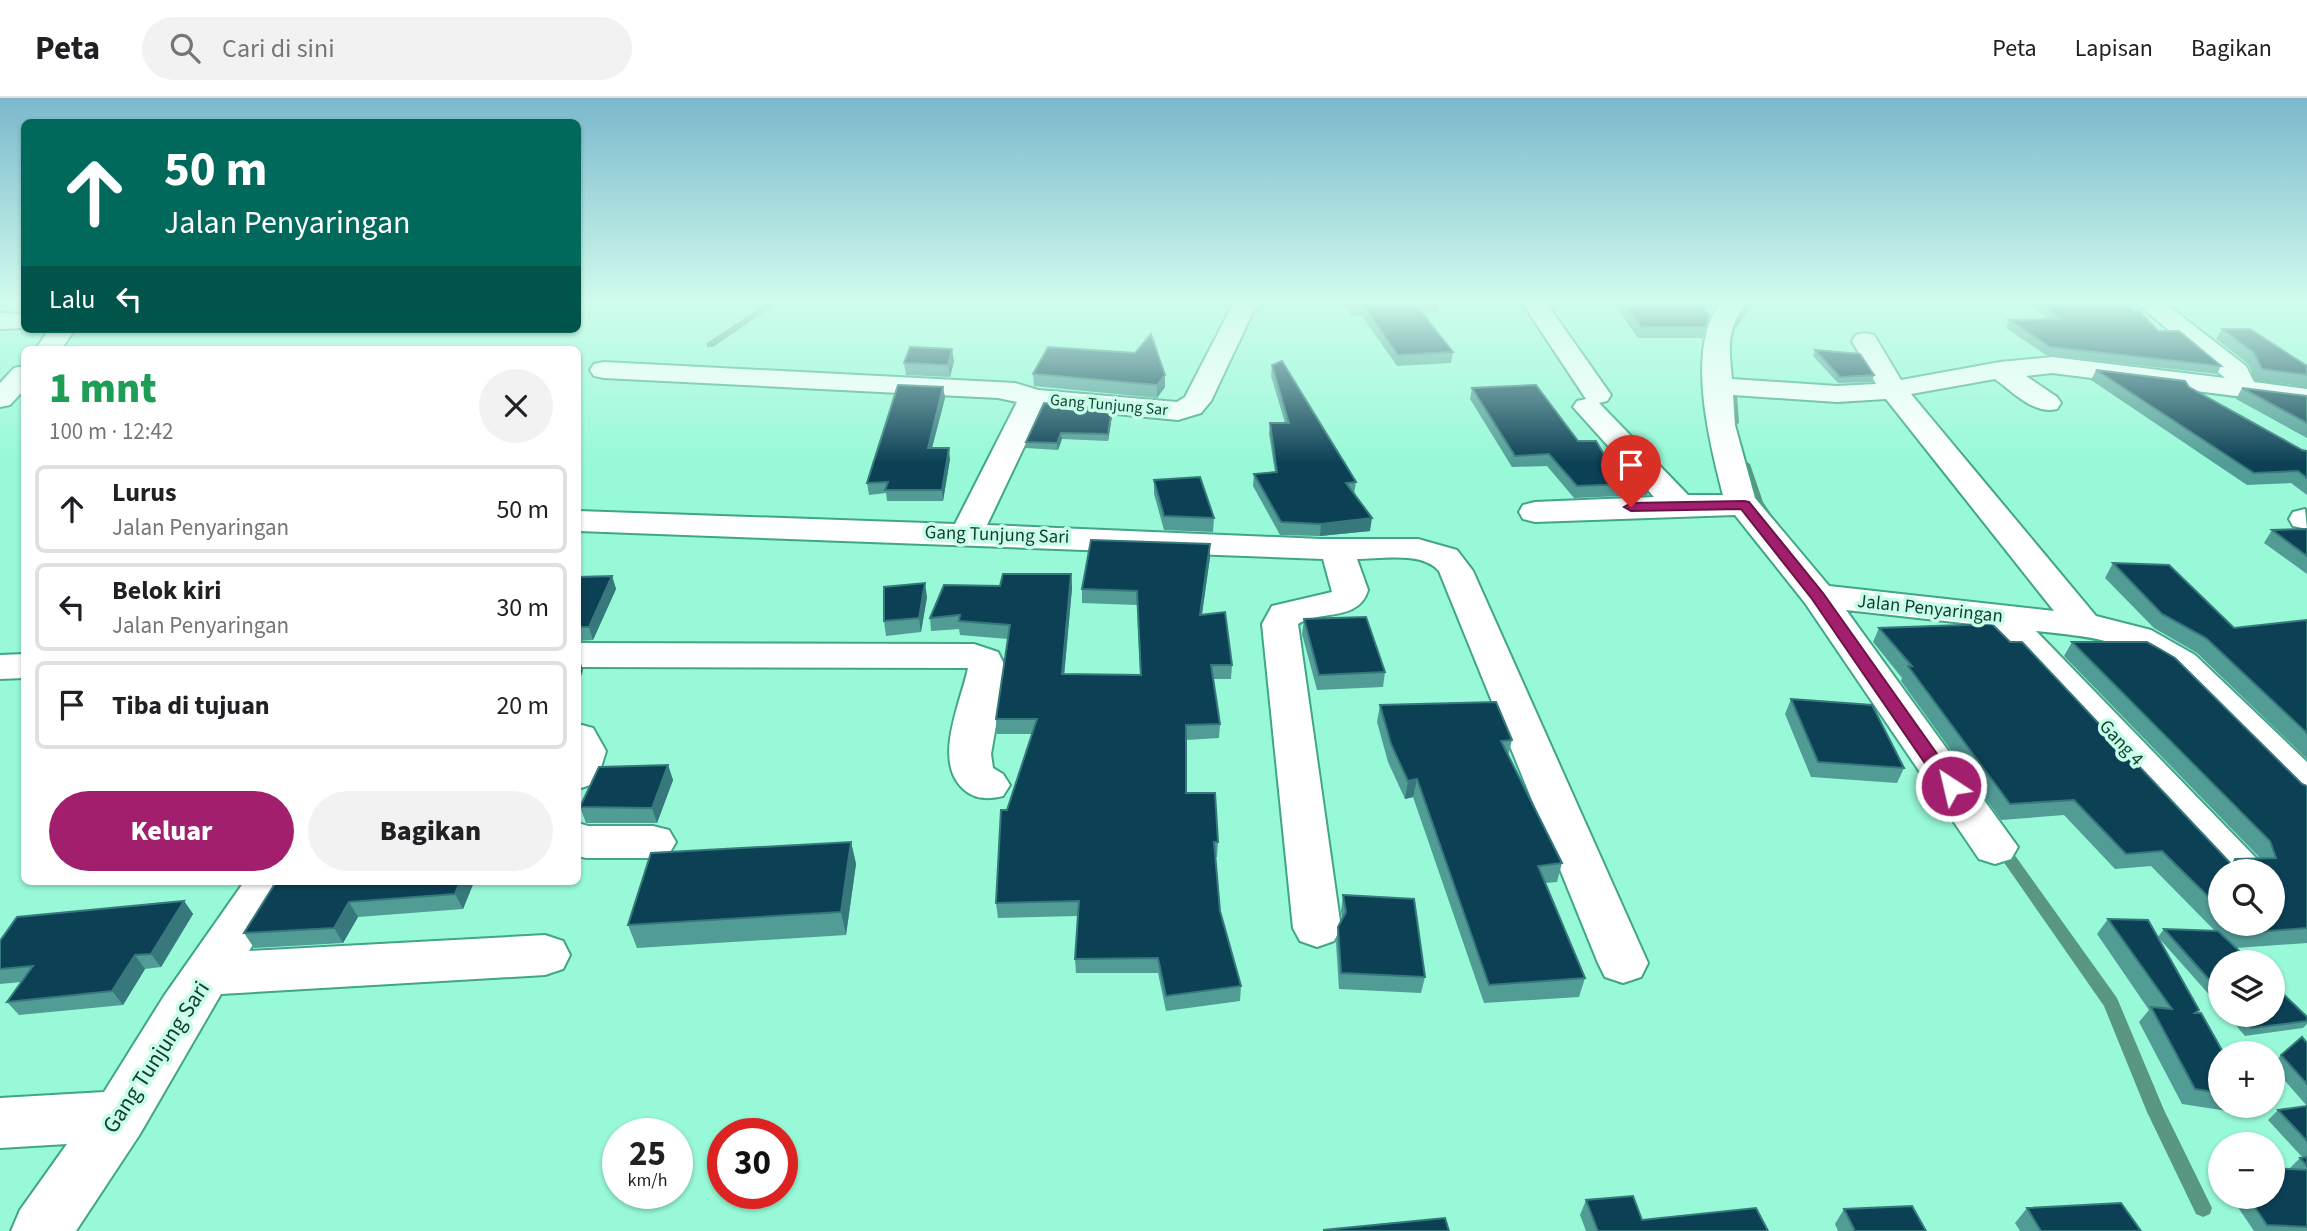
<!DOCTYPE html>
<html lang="id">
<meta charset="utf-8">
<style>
:root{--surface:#fff;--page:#f2f2f2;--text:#202124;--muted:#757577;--line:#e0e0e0;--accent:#a21f6d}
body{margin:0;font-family:"Source Sans 3",sans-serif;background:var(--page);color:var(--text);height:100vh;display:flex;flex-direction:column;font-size:26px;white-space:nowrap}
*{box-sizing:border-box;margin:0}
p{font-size:23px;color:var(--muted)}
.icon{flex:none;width:38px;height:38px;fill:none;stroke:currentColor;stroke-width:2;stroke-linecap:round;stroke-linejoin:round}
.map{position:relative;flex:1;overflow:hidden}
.drawer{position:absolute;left:21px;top:248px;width:560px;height:539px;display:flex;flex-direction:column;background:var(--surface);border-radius:10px;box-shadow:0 2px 5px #0004}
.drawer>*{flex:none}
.top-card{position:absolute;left:21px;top:21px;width:560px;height:214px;border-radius:10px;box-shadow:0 2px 5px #0004;background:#00695c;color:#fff;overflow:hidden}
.controls{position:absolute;left:2208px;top:761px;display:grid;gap:14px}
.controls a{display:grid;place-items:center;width:77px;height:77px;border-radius:50%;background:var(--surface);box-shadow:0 2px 5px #0004;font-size:35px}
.speed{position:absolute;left:602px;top:1020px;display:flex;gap:14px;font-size:35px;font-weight:700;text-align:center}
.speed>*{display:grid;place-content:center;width:91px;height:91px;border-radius:50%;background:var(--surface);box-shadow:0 2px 5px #0004;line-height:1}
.speed small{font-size:18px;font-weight:400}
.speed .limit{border:10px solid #d22;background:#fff;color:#111}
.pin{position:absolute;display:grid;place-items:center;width:60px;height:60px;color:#fff;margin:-72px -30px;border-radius:50% 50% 50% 0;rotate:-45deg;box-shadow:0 0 7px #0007}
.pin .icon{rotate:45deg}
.me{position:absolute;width:77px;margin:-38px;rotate:325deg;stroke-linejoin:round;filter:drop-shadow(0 0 5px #0008)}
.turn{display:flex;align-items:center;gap:24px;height:147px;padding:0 28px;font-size:32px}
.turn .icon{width:91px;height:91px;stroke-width:2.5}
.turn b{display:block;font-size:49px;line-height:60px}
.then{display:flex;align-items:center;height:66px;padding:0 28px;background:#0003;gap:14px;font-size:26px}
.round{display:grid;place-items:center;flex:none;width:74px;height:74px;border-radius:37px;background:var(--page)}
.headline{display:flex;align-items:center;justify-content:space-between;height:119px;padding:0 28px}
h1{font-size:42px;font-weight:800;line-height:52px;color:#1e9e55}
.cta{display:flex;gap:14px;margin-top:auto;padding:14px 28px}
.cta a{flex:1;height:80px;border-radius:42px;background:var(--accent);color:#fff;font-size:28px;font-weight:800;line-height:80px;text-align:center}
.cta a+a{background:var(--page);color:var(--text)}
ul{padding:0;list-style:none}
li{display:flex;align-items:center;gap:21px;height:88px;margin:0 14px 10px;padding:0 14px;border:4px solid var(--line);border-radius:10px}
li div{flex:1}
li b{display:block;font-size:26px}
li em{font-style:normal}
header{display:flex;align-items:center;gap:42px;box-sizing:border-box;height:98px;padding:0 35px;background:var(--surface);border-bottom:2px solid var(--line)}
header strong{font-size:33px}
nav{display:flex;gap:38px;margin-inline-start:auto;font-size:24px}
.search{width:490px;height:63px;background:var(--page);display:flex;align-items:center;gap:18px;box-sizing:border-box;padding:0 24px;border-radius:38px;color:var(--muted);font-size:26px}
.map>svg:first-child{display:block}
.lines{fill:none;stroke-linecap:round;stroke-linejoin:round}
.stream{fill:#5a9782;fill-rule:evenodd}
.minor-casing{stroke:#41a587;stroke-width:4}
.minor{fill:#fff;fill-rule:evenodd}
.wall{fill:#529c96;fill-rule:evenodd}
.shaded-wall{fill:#36787c}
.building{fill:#0c4055;stroke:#36787c;stroke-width:2}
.route{fill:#a21f6d;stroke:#691447;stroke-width:2}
.labels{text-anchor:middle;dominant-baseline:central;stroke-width:7;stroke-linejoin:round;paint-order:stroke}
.far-street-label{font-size:16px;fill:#133d31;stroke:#c6fee8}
.street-label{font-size:19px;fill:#133d31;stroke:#c6fee8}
.near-street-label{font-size:23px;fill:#133d31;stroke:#c6fee8}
</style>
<header>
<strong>Peta</strong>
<div class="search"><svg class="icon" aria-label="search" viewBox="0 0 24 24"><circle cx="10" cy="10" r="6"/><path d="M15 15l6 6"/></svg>Cari di sini</div>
<nav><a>Peta</a><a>Lapisan</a><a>Bagikan</a></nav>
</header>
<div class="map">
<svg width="2307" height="1133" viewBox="0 0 2307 1133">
<rect width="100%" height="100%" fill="#97f9d7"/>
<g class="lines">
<!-- stream -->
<path class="stream" d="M 766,206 L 776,206 L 713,249 L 707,249 L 707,245 Z
M 1746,206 L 1754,206 L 1735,231 L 1732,243 L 1726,243 L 1727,231 Z
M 2236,268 C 2246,268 2257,278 2267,282 C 2280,287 2293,288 2307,288 L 2307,294 C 2281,293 2258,287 2236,272 Z
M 1733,293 L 1737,296 L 1739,325 L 1734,328 L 1729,325 L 1729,296 Z
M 1745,363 L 1750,366 L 1763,404 L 1771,416 L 1770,418 L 1762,418 L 1753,404 L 1740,366 Z
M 2001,744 L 2006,745 L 2117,900 L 2164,1012 L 2212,1110 L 2210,1116 L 2203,1119 L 2196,1116 L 2147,1014 L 2104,908 L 1996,753 L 1994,749 L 1996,745 Z"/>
<!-- minor casing -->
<g class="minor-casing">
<path id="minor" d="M 1233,206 L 1262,206 L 1253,214 L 1211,303 L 1201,315 L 1178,322 L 1043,309 L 987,427 L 1321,441 L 1418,441 L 1457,452 L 1473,473 L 1648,865 L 1641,879 L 1623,885 L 1605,879 L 1598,865 L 1439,473 C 1423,453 1380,461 1357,461 L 1368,492 C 1359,524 1319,512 1298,526 L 1341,830 L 1334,843 L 1317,849 L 1300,843 L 1293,830 L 1262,526 L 1272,508 L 1332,494 L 1323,461 L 578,433 L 578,413 L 955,426 L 1017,304 L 998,300 L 604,280 L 594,278 L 590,272 L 594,266 L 604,264 L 1015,285 L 1038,292 L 1177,304 L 1185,299 Z
M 1523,206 L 1547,206 L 1611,297 L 1607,303 L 1599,305 L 1688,397 L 1723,397 C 1710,347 1685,249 1720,206 L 1745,206 C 1726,234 1729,248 1732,281 L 1837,288 L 1876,286 L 1852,243 L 1856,237 L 1865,235 L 1874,237 L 1901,282 L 2000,264 L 2052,259 L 2225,280 L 2138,206 L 2166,206 L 2246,268 L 2254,284 L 2307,291 L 2307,307 L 2052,275 L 2026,278 L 2057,299 L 2061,305 L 2057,311 C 2034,317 2013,294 1995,281 L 1911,296 L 2096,518 L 2151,532 L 2195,557 L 2307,664 L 2307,704 L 2292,700 L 2167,573 C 2121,540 2091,539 2036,533 L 2256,760 L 2262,774 L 2221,774 L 2221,781 L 1990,528 L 1846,512 L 2018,749 L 2011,761 L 1995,766 L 1979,761 L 1805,505 L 1735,417 L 1535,424 L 1523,421 L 1519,414 L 1523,407 L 1535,404 L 1654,399 L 1573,309 L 1577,303 L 1586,301 ZM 1733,297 L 1837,304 L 1886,301 L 2054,513 L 1829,488 L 1755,400 L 1735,327 Z
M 0,215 L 24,216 L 24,230 L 0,231 Z
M 42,231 L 71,231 L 73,234 L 61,252 L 35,252 L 46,236 Z
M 24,268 L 24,292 L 10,307 L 0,309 L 0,285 L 14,270 Z
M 2305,411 L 2307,431 L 2293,428 L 2289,421 L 2293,414 Z
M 578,545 L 974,546 L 998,554 L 1006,570 L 991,656 L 993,670 L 1003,676 L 1010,687 L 1003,698 C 990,701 979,702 967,694 C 930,667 961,605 968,570 L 578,569 Z
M 24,556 L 24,580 L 0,581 L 0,557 Z
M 578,626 L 593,630 L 606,653 L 599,676 L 593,686 L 578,691 Z
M 578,725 L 588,728 L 653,728 L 669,732 L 676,744 L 669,756 L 653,760 L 586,760 L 578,758 Z
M 244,784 L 292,784 L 249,853 L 545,837 L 563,843 L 570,857 L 563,871 L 545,877 L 221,896 L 140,1036 L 76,1133 L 11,1133 L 20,1112 L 67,1046 L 0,1050 L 0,1000 L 104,994 L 164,898 Z"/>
</g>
<!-- minor -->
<use href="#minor" class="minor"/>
</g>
<!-- wall -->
<path class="wall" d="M 1344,206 L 1440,206 L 1438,214 L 1422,215 L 1453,254 L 1451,265 L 1397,268 L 1362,218 L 1352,218 Z
M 1614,206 L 1701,206 L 1709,217 L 1703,240 L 1638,240 Z
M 2030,206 L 2126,206 L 2158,233 L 2221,268 L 2217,276 L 2046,257 L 2006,230 L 2009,222 L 2047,221 Z
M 2222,231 L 2307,268 L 2307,289 L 2256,282 L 2248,266 L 2216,241 Z
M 1815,252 L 1874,277 L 1872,284 L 1838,285 L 1813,258 Z
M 954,263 L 950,279 L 906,277 L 904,265 Z
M 1272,267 L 1356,384 L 1354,396 L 1370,433 L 1320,438 L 1280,437 L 1253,388 L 1254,376 L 1275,374 L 1269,336 L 1270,325 L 1285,325 L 1271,278 Z
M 2096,272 L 2189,289 L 2302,352 L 2307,353 L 2307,397 L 2291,385 L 2247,387 L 2091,282 Z
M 1033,276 L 1165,277 L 1165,289 L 1157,300 L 1034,288 Z
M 943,289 L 945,300 L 932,350 L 950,361 L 943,403 L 887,403 L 886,395 L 869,397 L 867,385 Z
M 1472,290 L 1578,343 L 1651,385 L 1647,397 L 1574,400 L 1547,368 L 1512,369 L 1470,301 Z
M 2242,290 L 2307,298 L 2307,340 L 2236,301 Z
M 1112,318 L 1108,343 L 1062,341 L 1058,352 L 1026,350 L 1026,344 Z
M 1154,382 L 1214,420 L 1213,434 L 1164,432 L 1154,396 Z
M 2307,431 L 2307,476 L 2264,445 L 2272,432 Z
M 1210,459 L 1202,516 L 1232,567 L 1231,581 L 1213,581 L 1220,626 L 1219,640 L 1186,642 L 1186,695 L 1218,744 L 1217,759 L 1215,759 L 1220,813 L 1241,888 L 1240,903 L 1166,913 L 1158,875 L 1076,875 L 1075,861 L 1078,818 L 998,820 L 996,805 L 1007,712 L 1033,636 L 997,636 L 996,621 L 1008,541 L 960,537 L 959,531 L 931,533 L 930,520 L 1000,488 L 1071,476 L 1072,490 L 1064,576 L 1140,577 L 1137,507 L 1082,505 L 1082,491 Z
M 2113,465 L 2234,530 L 2307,522 L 2307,661 L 2197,555 L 2154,530 L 2105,480 Z
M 612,478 L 616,491 L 593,542 L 578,543 L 578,479 Z
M 927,499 L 921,534 L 886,538 L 884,523 Z
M 1304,521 L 1385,574 L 1383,589 L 1317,592 L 1302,536 Z
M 1879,530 L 2231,766 L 2235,761 L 2259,761 L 2258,758 L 2064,558 L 2072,544 L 2302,686 L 2307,688 L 2307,845 L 2236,850 L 2221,864 L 2221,910 L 2158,839 L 2164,831 L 2215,833 L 2151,768 L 2115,771 L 2064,717 L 2001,722 L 1901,583 L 1902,580 L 1873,544 ZM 2221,774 L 2273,826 L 2221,826 Z
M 1791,601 L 1904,670 L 1897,685 L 1811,679 L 1785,616 Z
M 1380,607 L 1512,642 L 1508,658 L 1562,765 L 1557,784 L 1545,785 L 1585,880 L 1579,899 L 1484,905 L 1413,699 L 1405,701 L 1388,664 L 1377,624 Z
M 668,667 L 673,682 L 657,725 L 586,725 L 580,709 Z
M 851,744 L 856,766 L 846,837 L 637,850 L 628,827 Z
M 276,784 L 474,784 L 463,811 L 358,819 L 343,845 L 254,850 L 244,835 Z
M 1343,797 L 1425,879 L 1421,895 L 1339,891 L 1336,845 L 1338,829 L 1342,821 L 1341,813 Z
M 184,803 L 193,816 L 161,869 L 145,871 L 123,907 L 19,917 L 7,904 L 21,884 L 0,886 L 0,843 Z
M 2108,821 L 2221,956 L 2221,1008 L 2239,1008 L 2234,1014 L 2182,1006 L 2139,924 L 2149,912 L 2097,836 Z
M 2227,917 L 2273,917 L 2307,919 L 2307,926 L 2303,930 L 2245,938 Z
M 2307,945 L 2307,1008 L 2273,969 L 2273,966 L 2281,957 Z
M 2307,1008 L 2307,1133 L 2254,1133 L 2231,1099 L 2273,1099 L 2291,1071 L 2290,1070 L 2300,1060 L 2303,1060 L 2268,1022 L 2278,1012 Z
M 1586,1102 L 1642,1122 L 1768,1133 L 1586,1133 L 1580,1117 Z
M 2027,1110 L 2141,1133 L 2020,1133 L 2015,1125 Z
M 1844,1111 L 1926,1133 L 1838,1133 L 1835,1126 Z"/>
<!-- shaded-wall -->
<path class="shaded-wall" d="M 952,251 L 954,263 L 950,279 L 948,267 Z
M 1165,277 L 1165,289 L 1157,300 L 1157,287 Z
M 943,289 L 945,300 L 929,361 L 928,350 Z
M 1112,312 L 1112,318 L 1108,343 L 1108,336 Z
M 1061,335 L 1062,341 L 1058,352 L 1057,345 Z
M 949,350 L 950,361 L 943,403 L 942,392 Z
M 1372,420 L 1370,433 L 1320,438 L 1321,426 Z
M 1210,446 L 1210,459 L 1200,530 L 1200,517 Z
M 1071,476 L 1072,490 L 1063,590 L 1062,576 Z
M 612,478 L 616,491 L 593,542 L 589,529 Z
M 925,485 L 927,499 L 921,534 L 919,520 Z
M 579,559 L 583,572 L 578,589 L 578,562 Z
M 668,667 L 673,682 L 657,725 L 652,710 Z
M 1417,681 L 1413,699 L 1405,701 L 1408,683 Z
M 851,744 L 856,766 L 846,837 L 841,814 Z
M 460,784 L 474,784 L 463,811 L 455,796 Z
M 184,803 L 193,816 L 161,869 L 151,856 Z
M 349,804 L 358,819 L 343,845 L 334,830 Z
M 135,857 L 145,871 L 123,907 L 112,893 Z"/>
<!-- building -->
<path class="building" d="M 1352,206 L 1415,206 L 1453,254 L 1398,257 L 1363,207 L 1353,208 Z
M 1624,206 L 1701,206 L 1709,217 L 1706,229 L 1641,229 Z
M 2043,206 L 2126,206 L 2134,213 L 2139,213 L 2158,233 L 2179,233 L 2221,268 L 2050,249 L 2009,222 L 2060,221 Z
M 2222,231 L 2250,231 L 2307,268 L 2307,277 L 2262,271 L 2254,255 Z
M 1151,236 L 1165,277 L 1157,287 L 1033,276 L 1048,249 L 1135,255 Z
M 910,249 L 952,251 L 948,267 L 904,265 Z
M 1815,252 L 1860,256 L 1874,277 L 1840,279 Z
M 1282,263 L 1356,384 L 1346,385 L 1372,420 L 1321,426 L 1281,424 L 1254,376 L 1277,374 L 1270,325 L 1289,325 L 1272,267 Z
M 2096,272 L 2185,283 L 2189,289 L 2302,352 L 2307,353 L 2307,380 L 2298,373 L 2254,375 Z
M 898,287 L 943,289 L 928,350 L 949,350 L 942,392 L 885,392 L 888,384 L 867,385 Z
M 1536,287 L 1578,343 L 1596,343 L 1606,360 L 1625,358 L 1651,385 L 1577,388 L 1549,356 L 1515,358 L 1472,290 Z
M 2242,290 L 2307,298 L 2307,325 Z
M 1044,305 L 1112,312 L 1108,336 L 1061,335 L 1057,345 L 1026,344 Z
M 1200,379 L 1214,420 L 1164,418 L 1154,382 Z
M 2307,431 L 2307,458 L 2272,432 Z
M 1091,442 L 1210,446 L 1200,517 L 1225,514 L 1232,567 L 1211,567 L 1220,626 L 1186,627 L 1186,695 L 1215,695 L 1218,744 L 1214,744 L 1220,813 L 1241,888 L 1166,898 L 1158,860 L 1075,861 L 1079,803 L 996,805 L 1001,712 L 1007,712 L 1037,621 L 996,621 L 1010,527 L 959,523 L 960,517 L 930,520 L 944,487 L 1000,488 L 1003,476 L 1071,476 L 1062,576 L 1141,577 L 1137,493 L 1082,491 Z
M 2113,465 L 2169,467 L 2234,530 L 2307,522 L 2307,635 L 2206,540 L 2162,516 Z
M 612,478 L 589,529 L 578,529 L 578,479 Z
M 925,485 L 919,520 L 884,523 L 884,489 Z
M 1366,519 L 1385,574 L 1319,577 L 1304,521 Z
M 1992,526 L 2010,544 L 2022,544 L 2233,768 L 2235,761 L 2276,760 L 2270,743 L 2072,544 L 2147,544 L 2158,550 L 2175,560 L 2302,686 L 2307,688 L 2307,830 L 2244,835 L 2235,826 L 2273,826 L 2273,774 L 2221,774 L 2221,811 L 2162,753 L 2126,756 L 2074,702 L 2010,706 L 1908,568 L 1912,568 L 1879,530 Z
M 1791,601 L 1872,607 L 1904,670 L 1818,664 Z
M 1496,604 L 1512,642 L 1501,643 L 1562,765 L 1538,768 L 1585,880 L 1489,887 L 1417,681 L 1408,683 L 1391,646 L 1380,607 Z
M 668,667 L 652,710 L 580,709 L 599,669 Z
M 851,744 L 841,814 L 628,827 L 651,755 Z
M 276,784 L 460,784 L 455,796 L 349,804 L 334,830 L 244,835 Z
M 1343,797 L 1414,801 L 1425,879 L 1341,875 L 1338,829 L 1346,814 Z
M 184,803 L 151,856 L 135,857 L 112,893 L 7,904 L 33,868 L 0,871 L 0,843 L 17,819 Z
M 2108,821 L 2148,822 L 2199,912 L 2195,915 L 2201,915 L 2224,956 L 2221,956 L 2221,995 L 2195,991 L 2151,909 L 2172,911 Z
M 2164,831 L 2218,833 L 2251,864 L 2221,864 L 2221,895 Z
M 2273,886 L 2307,919 L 2307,923 L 2252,930 L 2241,917 L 2273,917 Z
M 2302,939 L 2307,945 L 2307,986 L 2281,957 Z
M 2307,1008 L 2307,1043 L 2278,1012 Z
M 2307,1059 L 2307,1068 L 2300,1060 Z
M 2273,1070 L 2307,1072 L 2307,1129 L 2267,1127 L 2248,1099 L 2273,1099 Z
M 1633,1098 L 1642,1122 L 1756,1110 L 1768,1133 L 1598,1133 L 1586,1102 Z
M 2121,1105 L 2141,1133 L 2041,1133 L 2027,1110 Z
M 1912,1108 L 1926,1133 L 1855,1133 L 1844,1111 Z
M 1445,1120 L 1449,1133 L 1324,1133 L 1324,1132 Z"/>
<!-- sky -->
<linearGradient id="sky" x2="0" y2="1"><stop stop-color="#7bb8cd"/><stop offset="0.56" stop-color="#d0fced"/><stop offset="1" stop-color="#d0fced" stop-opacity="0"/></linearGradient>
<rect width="2307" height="365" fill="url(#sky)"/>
<!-- route -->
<path class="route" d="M 1744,403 L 1749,404 L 1823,495 L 1957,684 L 1960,688 L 1957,693 L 1944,693 L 1812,501 L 1741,411 L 1631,413 L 1624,409 L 1631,405 Z"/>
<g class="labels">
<!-- far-street labels -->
<g class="far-street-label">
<text transform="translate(1109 307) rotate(5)">Gang Tunjung Sar</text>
</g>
<!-- street labels -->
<g class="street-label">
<text transform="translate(997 437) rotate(2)">Gang Tunjung Sari</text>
<text transform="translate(1930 511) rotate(6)">Jalan Penyaringan</text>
<text transform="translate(2121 645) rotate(47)">Gang 4</text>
</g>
<!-- near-street labels -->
<g class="near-street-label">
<text transform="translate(156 959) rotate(-57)">Gang Tunjung Sari</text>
</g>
</g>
</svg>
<div class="controls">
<a><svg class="icon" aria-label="search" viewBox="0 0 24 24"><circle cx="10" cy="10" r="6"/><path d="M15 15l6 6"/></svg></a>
<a><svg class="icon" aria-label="layers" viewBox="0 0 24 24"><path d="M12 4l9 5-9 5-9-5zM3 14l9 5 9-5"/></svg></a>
<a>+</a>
<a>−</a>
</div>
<div class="speed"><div>25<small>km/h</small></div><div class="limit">30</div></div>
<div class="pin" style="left:1631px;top:409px;background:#d93025"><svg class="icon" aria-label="arrive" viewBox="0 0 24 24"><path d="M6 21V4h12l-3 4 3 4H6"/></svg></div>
<svg class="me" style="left:1951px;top:688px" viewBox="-20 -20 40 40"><circle r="17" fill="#a21f6d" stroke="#fff" stroke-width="3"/><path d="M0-11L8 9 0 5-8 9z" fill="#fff"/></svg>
<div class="top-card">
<div class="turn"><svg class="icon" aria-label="ahead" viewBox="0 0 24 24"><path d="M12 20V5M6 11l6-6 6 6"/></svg><div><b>50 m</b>Jalan Penyaringan</div></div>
<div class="then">Lalu<svg class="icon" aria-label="left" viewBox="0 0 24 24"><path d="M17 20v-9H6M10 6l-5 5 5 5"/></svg></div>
</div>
<section class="drawer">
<div class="headline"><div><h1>1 mnt</h1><p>100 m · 12:42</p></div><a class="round"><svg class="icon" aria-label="close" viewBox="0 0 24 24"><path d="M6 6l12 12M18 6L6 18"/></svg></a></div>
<ul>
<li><svg class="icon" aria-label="ahead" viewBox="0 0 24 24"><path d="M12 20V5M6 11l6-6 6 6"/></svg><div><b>Lurus</b><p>Jalan Penyaringan</p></div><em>50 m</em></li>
<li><svg class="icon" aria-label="left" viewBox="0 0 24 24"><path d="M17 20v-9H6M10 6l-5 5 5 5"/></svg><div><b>Belok kiri</b><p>Jalan Penyaringan</p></div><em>30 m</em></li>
<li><svg class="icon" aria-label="arrive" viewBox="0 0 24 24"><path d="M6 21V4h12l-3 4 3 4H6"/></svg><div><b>Tiba di tujuan</b></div><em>20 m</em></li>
</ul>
<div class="cta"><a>Keluar</a><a>Bagikan</a></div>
</section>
</div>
